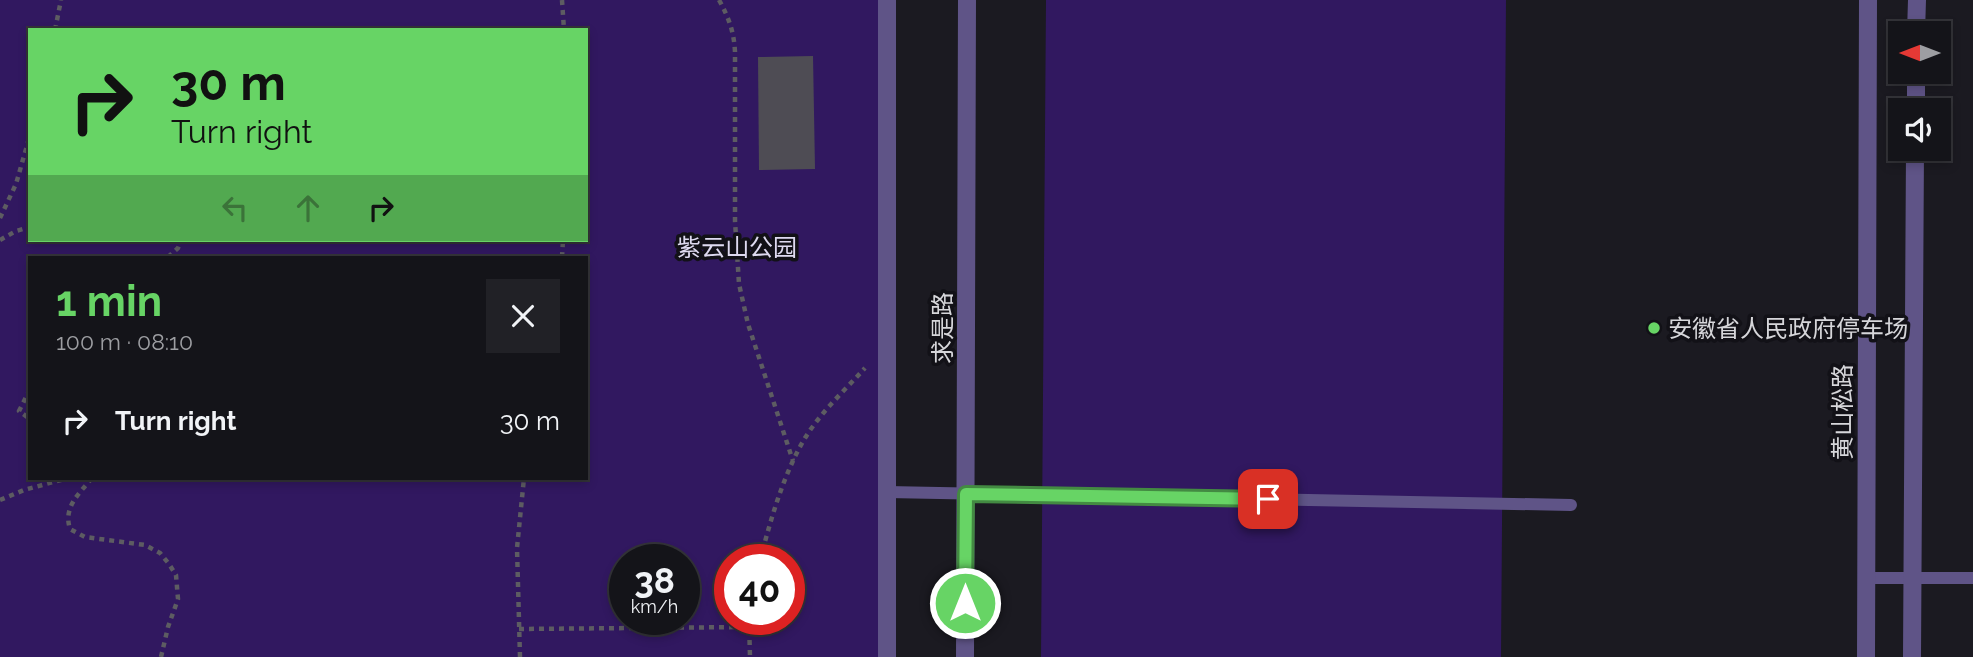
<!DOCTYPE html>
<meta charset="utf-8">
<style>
:root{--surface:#141419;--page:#212126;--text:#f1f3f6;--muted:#9d9ea2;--line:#333338;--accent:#67d465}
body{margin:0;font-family:Raleway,"Noto Sans SC",sans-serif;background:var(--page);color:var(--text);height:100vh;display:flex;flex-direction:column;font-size:26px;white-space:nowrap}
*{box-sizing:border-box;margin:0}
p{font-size:23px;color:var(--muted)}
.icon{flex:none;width:38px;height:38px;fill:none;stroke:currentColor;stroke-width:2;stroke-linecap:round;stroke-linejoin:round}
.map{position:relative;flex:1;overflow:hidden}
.panel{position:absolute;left:28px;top:256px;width:560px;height:224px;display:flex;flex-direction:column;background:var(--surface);border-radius:0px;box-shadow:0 4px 10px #0003,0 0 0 2px var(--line)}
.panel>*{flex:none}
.top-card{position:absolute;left:28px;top:28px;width:560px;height:214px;border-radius:0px;box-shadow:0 4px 10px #0003,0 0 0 2px var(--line);background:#67d465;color:#111;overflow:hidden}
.needle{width:46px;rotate:270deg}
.fabs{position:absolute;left:1888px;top:21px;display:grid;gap:14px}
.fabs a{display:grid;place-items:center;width:63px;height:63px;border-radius:0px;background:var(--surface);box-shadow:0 4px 10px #0003,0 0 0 2px var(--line);font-size:35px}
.speed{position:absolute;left:609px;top:544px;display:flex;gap:14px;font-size:35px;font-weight:700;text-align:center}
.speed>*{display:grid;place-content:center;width:91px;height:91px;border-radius:50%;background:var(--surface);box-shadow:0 4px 10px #0003,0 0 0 2px var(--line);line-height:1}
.speed small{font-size:18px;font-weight:400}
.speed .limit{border:10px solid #d22;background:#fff;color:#111}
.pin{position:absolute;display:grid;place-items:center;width:60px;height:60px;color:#fff;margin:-30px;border-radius:14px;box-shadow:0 4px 10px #0006}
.me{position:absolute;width:77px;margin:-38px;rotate:0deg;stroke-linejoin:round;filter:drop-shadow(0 0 5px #0008)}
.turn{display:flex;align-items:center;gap:24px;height:147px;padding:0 28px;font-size:32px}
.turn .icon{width:91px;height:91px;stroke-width:2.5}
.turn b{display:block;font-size:49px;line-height:60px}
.lanes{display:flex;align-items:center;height:66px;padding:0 28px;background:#0003;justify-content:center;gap:35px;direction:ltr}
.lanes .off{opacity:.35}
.round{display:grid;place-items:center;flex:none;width:74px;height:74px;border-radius:0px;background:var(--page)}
.summary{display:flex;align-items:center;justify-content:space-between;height:119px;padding:0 28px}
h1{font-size:42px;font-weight:700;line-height:52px;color:var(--accent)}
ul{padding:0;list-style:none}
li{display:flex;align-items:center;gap:21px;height:91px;padding:0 28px}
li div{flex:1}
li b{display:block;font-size:26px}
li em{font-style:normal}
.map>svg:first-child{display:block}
.green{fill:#311860;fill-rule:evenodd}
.building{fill:#4e4c54}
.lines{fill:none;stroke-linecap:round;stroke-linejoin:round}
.path{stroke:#5d5c62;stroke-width:4.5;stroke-dasharray:5 5;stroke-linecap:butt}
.service{stroke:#5f5487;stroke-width:12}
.minor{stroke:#5f5487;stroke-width:18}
.tertiary{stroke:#5f5487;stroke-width:18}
.route-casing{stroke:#438a42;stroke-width:18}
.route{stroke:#67d465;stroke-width:12}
.poi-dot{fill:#67d465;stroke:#121117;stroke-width:2.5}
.labels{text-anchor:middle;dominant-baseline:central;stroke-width:7;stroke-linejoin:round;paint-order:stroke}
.park-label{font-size:24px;fill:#dedaf0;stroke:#121117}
.street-label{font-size:24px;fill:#d6d6da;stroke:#121117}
.poi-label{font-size:24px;fill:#d6d6da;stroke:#121117;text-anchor:start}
</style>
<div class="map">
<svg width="1973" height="657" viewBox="0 0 1973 657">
<rect width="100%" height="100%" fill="#1b1a21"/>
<!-- green -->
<path class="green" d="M 0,0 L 887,0 L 887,657 L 0,657 ZM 30,30 L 586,30 L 586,240 L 30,240 ZM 30,257 L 586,257 L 586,478 L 30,478 ZM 625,560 L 684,560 L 684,620 L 625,620 ZM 730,560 L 789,560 L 789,620 L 730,620 Z
M 1046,0 L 1506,0 L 1501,657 L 1041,657 Z"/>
<!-- building -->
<path class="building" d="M 813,56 L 815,169 L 759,170 L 758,57 Z"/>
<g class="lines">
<!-- path -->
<path class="path" d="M 562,0 L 564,30
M 719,0 C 729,18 734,32 735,52 L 735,221 L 739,284 L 748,324 L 793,461
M 55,30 L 61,0
M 0,218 L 16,184 L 30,135
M 0,240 L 16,231 L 30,227
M 168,257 L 178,248 L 181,240
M 562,257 L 563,240
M 30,389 L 19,411 L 30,419
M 92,478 C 79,494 63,507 70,529 L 85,537 L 145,545 L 160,553 L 169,564 L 176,575 L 178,599 L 168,627 L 161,657
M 0,500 L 24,490 L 68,478
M 760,560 C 771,519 783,475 805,438 C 821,412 845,390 865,368
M 749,620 L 750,657
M 519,629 L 748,627
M 520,657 L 517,548 L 524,478"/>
<!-- service -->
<path class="service" d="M 887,492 L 1571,505
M 1866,578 L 1973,578"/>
<!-- minor -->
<path class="minor" d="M 1916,33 L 1917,0
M 1916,110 L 1916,72
M 1866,657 L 1868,0
M 1912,657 L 1915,149"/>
<!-- tertiary -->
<path class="tertiary" d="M 887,657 L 887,0
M 965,657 L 967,0"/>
</g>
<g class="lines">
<!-- route casing -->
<g class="route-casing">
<path id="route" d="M 965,603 L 966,494 L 1268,499"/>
</g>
<!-- route -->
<use href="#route" class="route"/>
</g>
<!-- markers -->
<circle class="poi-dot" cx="1654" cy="328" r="7"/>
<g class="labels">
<!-- park labels -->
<g class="park-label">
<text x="737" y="247">紫云山公园</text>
</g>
<!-- street labels -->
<g class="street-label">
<text transform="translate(942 328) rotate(-90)">求是路</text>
<text transform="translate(1842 412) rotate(-90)">黄山松路</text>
</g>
<!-- poi labels -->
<g class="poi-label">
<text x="1668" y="328">安徽省人民政府停车场</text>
</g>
</g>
</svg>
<div class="fabs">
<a><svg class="needle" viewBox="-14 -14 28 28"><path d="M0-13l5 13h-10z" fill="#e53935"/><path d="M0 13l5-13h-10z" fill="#9d9ea2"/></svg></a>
<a><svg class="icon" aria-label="sound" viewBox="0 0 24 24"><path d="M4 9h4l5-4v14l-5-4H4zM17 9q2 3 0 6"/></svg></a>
</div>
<div class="speed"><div>38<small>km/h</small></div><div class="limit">40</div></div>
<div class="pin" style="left:1268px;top:499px;background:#d93025"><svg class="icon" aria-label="arrive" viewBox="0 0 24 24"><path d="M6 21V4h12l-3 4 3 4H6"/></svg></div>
<svg class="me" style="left:965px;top:603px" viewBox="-20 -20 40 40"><circle r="17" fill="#67d465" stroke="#fff" stroke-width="3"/><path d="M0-11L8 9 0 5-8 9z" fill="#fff"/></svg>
<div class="top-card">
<div class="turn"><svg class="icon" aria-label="right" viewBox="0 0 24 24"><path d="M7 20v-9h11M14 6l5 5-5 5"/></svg><div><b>30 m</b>Turn right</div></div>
<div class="lanes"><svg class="icon off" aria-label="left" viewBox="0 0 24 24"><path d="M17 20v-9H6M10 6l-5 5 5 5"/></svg><svg class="icon off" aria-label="ahead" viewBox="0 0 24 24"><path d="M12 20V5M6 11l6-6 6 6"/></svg><svg class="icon" aria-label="right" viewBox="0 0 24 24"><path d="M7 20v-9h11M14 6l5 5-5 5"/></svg></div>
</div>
<section class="panel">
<div class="summary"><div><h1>1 min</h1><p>100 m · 08:10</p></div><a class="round"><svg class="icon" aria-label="close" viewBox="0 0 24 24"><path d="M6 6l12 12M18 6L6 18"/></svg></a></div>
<ul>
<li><svg class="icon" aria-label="right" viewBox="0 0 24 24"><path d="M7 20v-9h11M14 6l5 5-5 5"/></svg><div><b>Turn right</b></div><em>30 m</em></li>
</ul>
</section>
</div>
